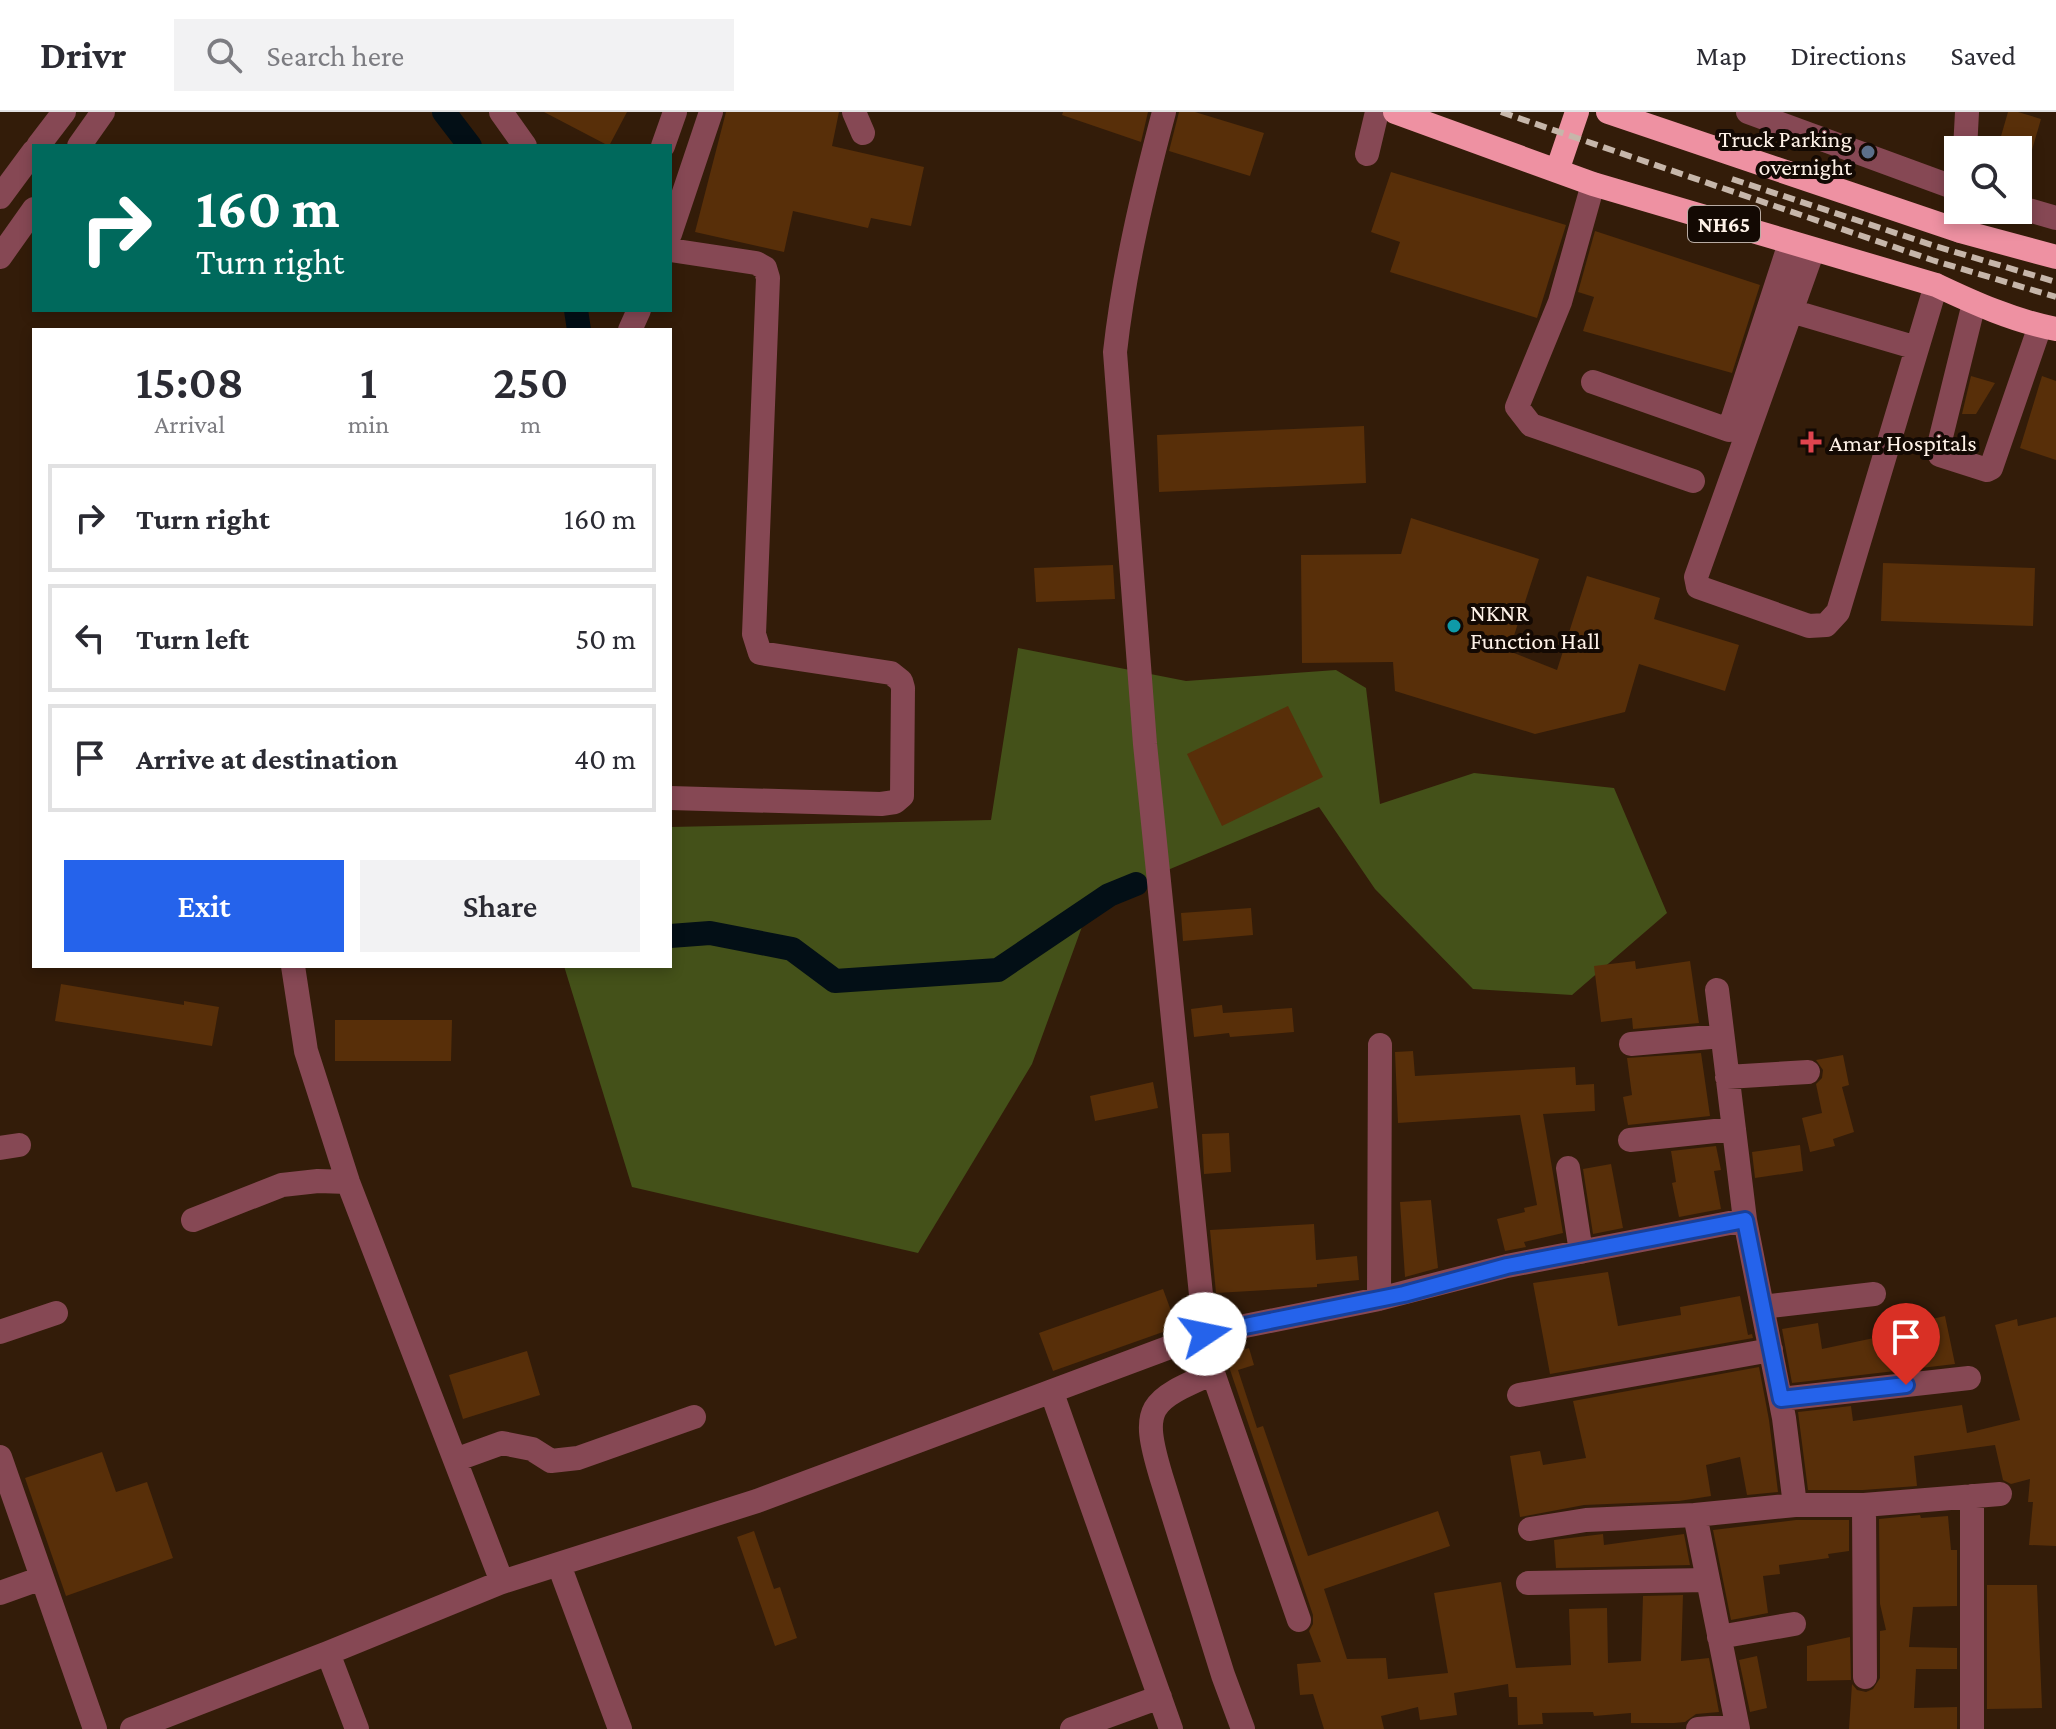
<!DOCTYPE html>
<style>
:root{--surface:#fff;--page:#f2f2f3;--text:#2b2b33;--muted:#7c7c81;--line:#e1e1e2;--accent:#2563eb}
body{margin:0;font-family:"Crimson Pro",serif;background:var(--page);color:var(--text);height:100vh;display:flex;flex-direction:column;font-size:30px;white-space:nowrap}
*{box-sizing:border-box;margin:0}
p{font-size:26px;color:var(--muted)}
.icon{flex:none;width:44px;height:44px;fill:none;stroke:currentColor;stroke-width:2;stroke-linecap:round;stroke-linejoin:round}
.map{position:relative;flex:1;overflow:hidden}
.details{position:absolute;left:32px;top:216px;width:640px;height:640px;display:flex;flex-direction:column;background:var(--surface);border-radius:0px;box-shadow:0 4px 12px #0003}
.details>*{flex:none}
.top-card{position:absolute;left:32px;top:32px;width:640px;height:168px;border-radius:0px;box-shadow:0 4px 12px #0003;background:#00695c;color:#fff;overflow:hidden}
.tools{position:absolute;left:1944px;top:24px;display:grid;gap:16px}
.tools a{display:grid;place-items:center;width:88px;height:88px;border-radius:0px;background:var(--surface);box-shadow:0 4px 12px #0003;font-size:40px}
.pin{position:absolute;display:grid;place-items:center;width:68px;height:68px;color:#fff;margin:-82px -34px;border-radius:50% 50% 50% 0;rotate:-45deg;box-shadow:0 0 8px #0007}
.pin .icon{rotate:45deg}
.me{position:absolute;width:88px;margin:-44px;rotate:79deg;stroke-linejoin:round;filter:drop-shadow(0 0 6px #0008)}
.turn{display:flex;align-items:center;gap:28px;height:168px;padding:0 32px;font-size:36px}
.turn .icon{width:104px;height:104px;stroke-width:2.5}
.turn b{display:block;font-size:56px;line-height:68px}
.eta{display:flex;justify-content:space-evenly;align-items:center;height:136px;text-align:center}
.eta b{font-size:48px;font-weight:600;line-height:56px}
.button{display:flex;gap:16px;margin-top:auto;padding:16px 32px}
.button a{flex:1;height:92px;border-radius:0px;background:var(--accent);color:#fff;font-size:32px;font-weight:600;line-height:92px;text-align:center}
.button a+a{background:var(--page);color:var(--text)}
ul{padding:0;list-style:none}
li{display:flex;align-items:center;gap:24px;height:108px;margin:0 16px 12px;padding:0 16px;border:4px solid var(--line);border-radius:0px}
li div{flex:1}
li b{display:block;font-size:30px}
li em{font-style:normal}
header{display:flex;align-items:center;gap:48px;box-sizing:border-box;height:112px;padding:0 40px;background:var(--surface);border-bottom:2px solid var(--line)}
header strong{font-size:38px}
nav{display:flex;gap:44px;margin-inline-start:auto;font-size:28px}
.search{width:560px;height:72px;background:var(--page);display:flex;align-items:center;gap:20px;box-sizing:border-box;padding:0 28px;border-radius:0px;color:var(--muted);font-size:30px}
.map>svg:first-child{display:block}
.green{fill:#445119}
.lines{fill:none;stroke-linecap:round;stroke-linejoin:round}
.canal{stroke:#030f16;stroke-width:24}
.building{fill:#582f09}
.minor{stroke:#864854;stroke-width:24}
.highway{stroke:#ee91a2;stroke-width:24}
.rail{stroke:#c6b6aa;stroke-width:6;stroke-dasharray:12 6;stroke-linecap:butt}
.route-casing{stroke:#184099;stroke-width:20}
.route{stroke:#2563eb;stroke-width:14}
.service-dot{fill:#5c6f8a;stroke:#130903;stroke-width:3}
.health-dot{fill:#e0444e;stroke:#130903;stroke-width:3}
.culture-dot{fill:#0f9aa8;stroke:#130903;stroke-width:3}
.labels{text-anchor:middle;dominant-baseline:central;stroke-width:8;stroke-linejoin:round;paint-order:stroke}
.shield{fill:#130903;stroke:#b8aba3;stroke-width:2}
.shield-label{font-size:22px;font-weight:bold;fill:#fef1e7}
.poi-label{font-size:24px;fill:#fef1e7;stroke:#130903;text-anchor:start}
</style>
<header>
<strong>Drivr</strong>
<div class="search"><svg class="icon" aria-label="search" viewBox="0 0 24 24"><circle cx="10" cy="10" r="6"/><path d="M15 15l6 6"/></svg>Search here</div>
<nav><a>Map</a><a>Directions</a><a>Saved</a></nav>
</header>
<div class="map">
<svg width="2056" height="1617" viewBox="0 0 2056 1617">
<rect width="100%" height="100%" fill="#331c09"/>
<!-- green -->
<path class="green" d="M 1018,536 L 1186,569 L 1336,558 L 1366,576 L 1380,692 L 1474,661 L 1614,676 L 1667,801 L 1572,883 L 1473,877 L 1375,777 L 1319,695 L 1091,790 L 1032,952 L 918,1141 L 632,1075 L 564,854 L 670,854 L 670,715 L 991,708 Z"/>
<g class="lines">
<!-- canal -->
<path class="canal" d="M 444,0 L 470,34
M 576,198 L 579,218
M 670,824 L 710,821 L 792,837 L 835,869 L 998,858 L 1109,783 L 1136,772"/>
</g>
<!-- building -->
<path class="building" d="M 544,0 L 627,0 L 609,34 Z
M 726,0 L 839,0 L 832,34 L 924,55 L 911,114 L 871,106 L 868,116 L 793,99 L 784,140 L 695,120 Z
M 1063,0 L 1148,0 L 1141,30 L 1062,3 Z
M 1179,0 L 1195,0 L 1264,21 L 1250,64 L 1169,39 Z
M 2008,0 L 2018,0 L 2041,7 L 2032,38 L 1997,38 Z
M 1391,60 L 1566,113 L 1537,206 L 1390,160 L 1400,130 L 1371,120 Z
M 1595,119 L 1760,173 L 1732,261 L 1583,219 L 1594,185 L 1578,180 Z
M 1971,264 L 1995,271 L 1976,302 L 1962,302 Z
M 2042,264 L 2056,269 L 2056,348 L 2020,336 Z
M 1364,314 L 1366,371 L 1159,380 L 1157,323 Z
M 1411,406 L 1539,447 L 1509,539 L 1557,558 L 1587,464 L 1660,486 L 1654,507 L 1739,533 L 1725,579 L 1639,552 L 1625,600 L 1535,622 L 1395,579 L 1393,550 L 1302,551 L 1301,443 L 1401,442 Z
M 1883,451 L 2035,456 L 2033,514 L 1881,509 Z
M 1113,453 L 1115,487 L 1036,490 L 1034,456 Z
M 1288,594 L 1323,665 L 1222,714 L 1187,642 Z
M 1251,796 L 1253,823 L 1183,829 L 1181,801 Z
M 1635,849 L 1636,857 L 1690,849 L 1699,911 L 1633,917 L 1632,906 L 1601,910 L 1594,854 Z
M 61,872 L 184,893 L 184,889 L 219,895 L 212,934 L 55,909 Z
M 1222,893 L 1223,901 L 1292,896 L 1294,920 L 1230,925 L 1229,921 L 1194,925 L 1191,897 Z
M 335,908 L 452,908 L 451,949 L 335,949 Z
M 1413,939 L 1415,964 L 1575,955 L 1576,973 L 1594,972 L 1595,999 L 1543,1002 L 1563,1121 L 1524,1130 L 1526,1135 L 1505,1139 L 1497,1107 L 1525,1100 L 1524,1096 L 1537,1093 L 1520,1003 L 1398,1011 L 1395,940 Z
M 1701,941 L 1710,1004 L 1628,1013 L 1623,985 L 1632,983 L 1627,946 Z
M 1843,943 L 1849,973 L 1842,975 L 1854,1020 L 1833,1027 L 1835,1034 L 1810,1040 L 1802,1006 L 1822,1001 L 1816,972 L 1822,966 L 1823,958 L 1816,948 Z
M 1153,970 L 1158,996 L 1095,1009 L 1090,984 Z
M 1229,1021 L 1231,1060 L 1204,1062 L 1202,1022 Z
M 1800,1033 L 1803,1059 L 1755,1066 L 1752,1040 Z
M 1716,1034 L 1721,1058 L 1714,1059 L 1721,1097 L 1679,1105 L 1672,1071 L 1676,1070 L 1671,1039 Z
M 1611,1052 L 1623,1116 L 1593,1122 L 1583,1057 Z
M 1431,1088 L 1438,1156 L 1405,1165 L 1400,1090 Z
M 1314,1112 L 1316,1148 L 1357,1144 L 1359,1168 L 1317,1172 L 1317,1175 L 1216,1181 L 1210,1118 Z
M 1608,1160 L 1618,1214 L 1681,1203 L 1680,1195 L 1740,1184 L 1748,1223 L 1752,1222 L 1753,1226 L 1550,1262 L 1533,1171 Z
M 1163,1177 L 1177,1215 L 1053,1259 L 1039,1221 Z
M 1945,1204 L 1955,1252 L 1792,1271 L 1782,1217 L 1818,1211 L 1822,1237 L 1921,1216 L 1919,1210 Z
M 2056,1205 L 2056,1434 L 2029,1433 L 2033,1390 L 2028,1390 L 2030,1367 L 2011,1372 L 2003,1368 L 1995,1333 L 1914,1344 L 1917,1374 L 1863,1378 L 1808,1378 L 1798,1300 L 1851,1294 L 1853,1309 L 1962,1293 L 1967,1321 L 2020,1308 L 1995,1213 L 2017,1207 L 2018,1214 Z
M 1249,1236 L 1254,1253 L 1238,1258 L 1257,1316 L 1263,1314 L 1308,1444 L 1438,1399 L 1450,1434 L 1324,1477 L 1347,1547 L 1386,1546 L 1388,1567 L 1448,1561 L 1434,1481 L 1501,1470 L 1516,1556 L 1571,1553 L 1569,1497 L 1607,1496 L 1608,1551 L 1641,1549 L 1643,1484 L 1683,1483 L 1681,1549 L 1709,1546 L 1719,1600 L 1696,1602 L 1685,1610 L 1674,1611 L 1631,1611 L 1631,1601 L 1594,1604 L 1593,1600 L 1542,1601 L 1543,1612 L 1518,1613 L 1517,1585 L 1509,1585 L 1508,1572 L 1454,1581 L 1457,1603 L 1420,1608 L 1418,1595 L 1381,1604 L 1384,1617 L 1324,1617 L 1313,1582 L 1300,1583 L 1297,1552 L 1321,1550 L 1309,1519 L 1313,1512 L 1313,1503 L 1225,1243 Z
M 527,1239 L 540,1283 L 463,1307 L 449,1263 Z
M 1759,1255 L 1769,1308 L 1778,1380 L 1747,1383 L 1740,1345 L 1706,1353 L 1711,1384 L 1679,1389 L 1584,1393 L 1520,1405 L 1510,1344 L 1540,1339 L 1543,1353 L 1586,1346 L 1573,1289 Z
M 102,1340 L 116,1380 L 147,1370 L 173,1446 L 66,1484 L 25,1366 Z
M 1920,1403 L 1921,1406 L 1948,1404 L 1951,1438 L 1957,1438 L 1957,1494 L 1913,1495 L 1909,1535 L 1957,1536 L 1957,1557 L 1916,1557 L 1914,1596 L 1957,1595 L 1957,1617 L 1849,1617 L 1852,1572 L 1857,1578 L 1866,1580 L 1873,1577 L 1880,1566 L 1880,1519 L 1886,1518 L 1880,1492 L 1879,1407 Z
M 1796,1408 L 1849,1408 L 1849,1439 L 1828,1442 L 1829,1446 L 1779,1453 L 1780,1462 L 1763,1464 L 1768,1501 L 1731,1508 L 1713,1418 Z
M 754,1419 L 774,1477 L 780,1475 L 797,1526 L 775,1534 L 737,1425 Z
M 1603,1422 L 1604,1433 L 1684,1422 L 1690,1453 L 1556,1456 L 1554,1428 Z
M 1987,1473 L 2037,1473 L 2042,1596 L 1987,1597 Z
M 1850,1525 L 1851,1568 L 1807,1569 L 1807,1534 Z
M 1757,1544 L 1767,1596 L 1750,1600 L 1739,1548 Z"/>
<g class="lines">
<!-- minor -->
<path class="minor" d="M 501,0 L 525,34
M 854,0 L 863,21
M 1164,0 C 1143,79 1124,159 1115,240 L 1145,632 L 1205,1222 L 1213,1261 L 1299,1508
M 1748,0 L 1958,77
M 38,34 L 64,0
M 79,34 L 103,0
M 663,34 L 675,0
M 1965,38 L 1967,0
M 1367,42 L 1377,0
M 1593,72 L 1560,190 L 1517,295 L 1531,313 L 1693,369
M 0,85 L 34,39
M 2018,95 L 2056,106
M 1960,119 L 1961,98
M 670,122 L 711,0
M 670,138 L 756,151 L 765,156 L 768,166 L 754,522 L 760,541 L 891,561 L 901,569 L 903,576 L 902,684 L 895,690 L 881,692 L 670,686
M 1813,138 L 1696,465 L 1698,475 L 1809,514 L 1826,513 L 1838,500 L 1936,173
M 0,145 L 34,97
M 1974,191 L 1939,333 L 1940,343 L 1987,358 L 1991,356 L 2040,214
M 1791,199 L 1917,236
M 630,218 L 639,198
M 1593,270 L 1729,318 L 1790,131
M 293,854 L 306,939 L 348,1070 L 502,1470
M 1717,878 L 1745,1108 L 1784,1306 L 1795,1393 L 1695,1403 L 1738,1617
M 1631,932 L 1722,924
M 1727,965 L 1808,960
M 1630,1028 L 1734,1017
M 0,1036 L 19,1033
M 1568,1056 L 1581,1140
M 193,1108 L 282,1073 L 318,1069 L 348,1070
M 1379,1187 L 1380,933
M 1762,1195 L 1874,1182
M 0,1220 L 56,1201
M 1213,1261 C 1149,1289 1140,1294 1161,1364 L 1223,1563 L 1243,1617
M 1052,1281 L 1171,1617
M 1519,1283 L 1771,1238
M 1781,1287 L 1969,1266
M 0,1345 L 95,1617
M 455,1348 L 502,1331 L 532,1337 L 551,1349 L 578,1346 L 694,1305
M 1795,1393 L 1864,1393 L 2000,1382
M 1864,1393 L 1865,1565
M 1530,1417 L 1586,1408 L 1695,1403
M 559,1453 L 620,1617
M 1528,1471 L 1708,1468
M 0,1481 L 42,1466
M 1719,1525 L 1794,1512
M 328,1541 L 357,1617
M 132,1617 L 328,1541 L 502,1470 L 757,1389 L 1205,1222 L 1379,1187 L 1507,1154 L 1745,1108
M 1072,1617 L 1160,1585
M 1698,1617 L 1737,1614
M 1972,1617 L 1972,1384"/>
<!-- highway -->
<path class="highway" d="M 1395,0 L 1593,72 L 1936,173 C 1974,191 2014,209 2056,217
M 1608,0 L 1960,119 L 2056,145
M 1557,59 L 1577,0"/>
<!-- rail -->
<path class="rail" d="M 1501,0 L 1932,148 L 2056,185
M 1732,67 L 1935,134 L 2056,170"/>
</g>
<g class="lines">
<!-- route casing -->
<g class="route-casing">
<path id="route" d="M 1205,1222 L 1404,1182 L 1507,1154 L 1745,1108 L 1781,1287 L 1906,1273"/>
</g>
<!-- route -->
<use href="#route" class="route"/>
</g>
<!-- markers -->
<circle class="service-dot" cx="1868" cy="40" r="8"/>
<path class="health-dot" d="M1807 318h8v8h8v8h-8v8h-8v-8h-8v-8h8z"/>
<circle class="culture-dot" cx="1454" cy="514" r="8"/>
<g class="labels">
<!-- shield labels -->
<rect class="shield" x="1688" y="94" width="72" height="36" rx="6"/>
<g class="shield-label">
<text x="1724" y="112">NH65</text>
</g>
<!-- poi labels -->
<g class="poi-label">
<text x="1852" y="26" text-anchor="end">Truck Parking<tspan x="1852" dy="28">overnight</tspan></text>
<text x="1829" y="330">Amar Hospitals</text>
<text x="1470" y="500">NKNR<tspan x="1470" dy="28">Function Hall</tspan></text>
</g>
</g>
</svg>
<div class="tools">
<a><svg class="icon" aria-label="search" viewBox="0 0 24 24"><circle cx="10" cy="10" r="6"/><path d="M15 15l6 6"/></svg></a>
</div>
<div class="pin" style="left:1906px;top:1273px;background:#d93025"><svg class="icon" aria-label="arrive" viewBox="0 0 24 24"><path d="M6 21V4h12l-3 4 3 4H6"/></svg></div>
<svg class="me" style="left:1205px;top:1222px" viewBox="-20 -20 40 40"><circle r="19" fill="#fff"/><path d="M0-13L10 11 0 6-10 11z" fill="#2563eb"/></svg>
<div class="top-card">
<div class="turn"><svg class="icon" aria-label="right" viewBox="0 0 24 24"><path d="M7 20v-9h11M14 6l5 5-5 5"/></svg><div><b>160 m</b>Turn right</div></div>
</div>
<section class="details">
<div class="eta">
<div><b>15:08</b><p>Arrival</p></div>
<div><b>1</b><p>min</p></div>
<div><b>250</b><p>m</p></div>
</div>
<ul>
<li><svg class="icon" aria-label="right" viewBox="0 0 24 24"><path d="M7 20v-9h11M14 6l5 5-5 5"/></svg><div><b>Turn right</b></div><em>160 m</em></li>
<li><svg class="icon" aria-label="left" viewBox="0 0 24 24"><path d="M17 20v-9H6M10 6l-5 5 5 5"/></svg><div><b>Turn left</b></div><em>50 m</em></li>
<li><svg class="icon" aria-label="arrive" viewBox="0 0 24 24"><path d="M6 21V4h12l-3 4 3 4H6"/></svg><div><b>Arrive at destination</b></div><em>40 m</em></li>
</ul>
<div class="button"><a>Exit</a><a>Share</a></div>
</section>
</div>
